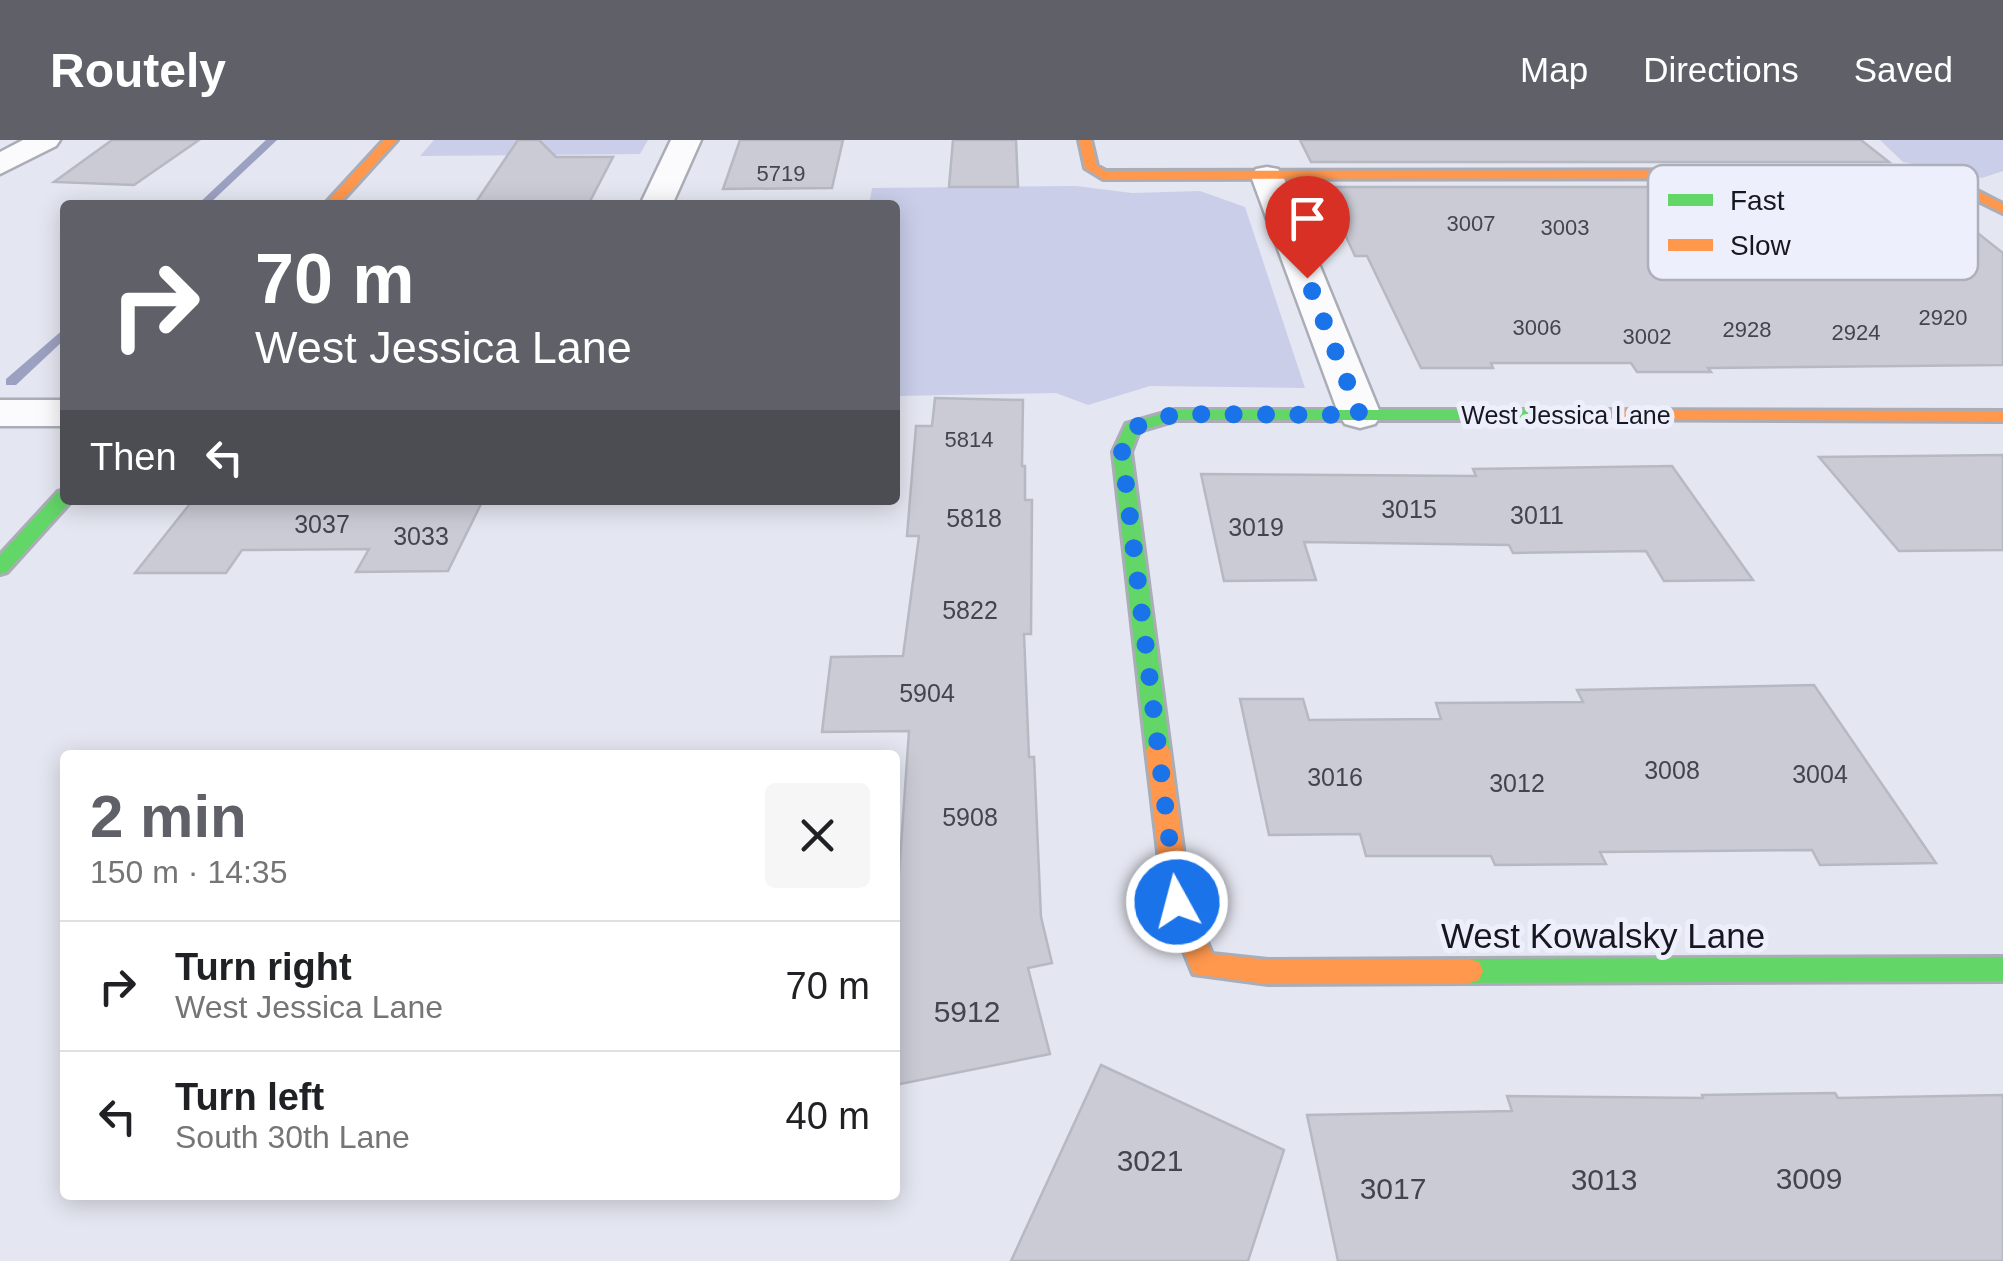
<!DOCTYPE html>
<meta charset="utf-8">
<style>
:root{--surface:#fff;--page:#f6f6f6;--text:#202124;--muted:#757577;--line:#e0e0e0;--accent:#5f6068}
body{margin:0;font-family:Arial,sans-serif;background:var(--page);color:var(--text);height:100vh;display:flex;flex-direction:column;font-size:38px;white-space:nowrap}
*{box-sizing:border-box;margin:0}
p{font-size:32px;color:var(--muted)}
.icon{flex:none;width:55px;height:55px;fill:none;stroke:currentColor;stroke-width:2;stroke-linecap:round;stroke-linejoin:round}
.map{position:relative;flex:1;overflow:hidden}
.side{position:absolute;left:60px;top:610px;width:840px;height:450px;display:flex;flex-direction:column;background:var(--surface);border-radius:10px;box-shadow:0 5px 25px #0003}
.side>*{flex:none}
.banner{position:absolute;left:60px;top:60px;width:840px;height:305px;border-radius:10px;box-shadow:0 5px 25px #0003;background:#5f6068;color:#fff;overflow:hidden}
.pin{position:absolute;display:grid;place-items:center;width:85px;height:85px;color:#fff;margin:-102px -42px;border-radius:50% 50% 50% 0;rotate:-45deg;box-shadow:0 0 10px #0007}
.pin .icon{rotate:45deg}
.me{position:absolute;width:110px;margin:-55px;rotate:353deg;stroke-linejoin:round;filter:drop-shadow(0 0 8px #0008)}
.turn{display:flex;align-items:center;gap:35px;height:210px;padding:0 30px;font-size:45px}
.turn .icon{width:130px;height:130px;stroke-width:2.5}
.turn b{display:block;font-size:70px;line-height:85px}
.then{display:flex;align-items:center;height:95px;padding:0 30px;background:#0003;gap:20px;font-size:38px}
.round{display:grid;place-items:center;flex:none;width:105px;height:105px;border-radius:10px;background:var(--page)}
.summary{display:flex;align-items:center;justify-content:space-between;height:170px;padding:0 30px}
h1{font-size:60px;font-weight:700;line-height:75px;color:var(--accent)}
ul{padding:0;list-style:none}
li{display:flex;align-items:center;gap:30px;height:130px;padding:0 30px;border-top:2px solid var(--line)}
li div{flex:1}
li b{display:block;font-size:38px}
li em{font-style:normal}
header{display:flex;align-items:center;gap:60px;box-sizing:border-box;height:140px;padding:0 50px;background:var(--accent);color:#fff}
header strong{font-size:48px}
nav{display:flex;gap:55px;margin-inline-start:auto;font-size:35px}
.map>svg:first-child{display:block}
.green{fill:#cacee9}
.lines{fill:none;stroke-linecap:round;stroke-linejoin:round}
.stream{fill:#9da1c1;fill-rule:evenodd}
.building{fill:#cacbd4;stroke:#b7b9c2;stroke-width:2.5}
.street-casing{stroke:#abadb6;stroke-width:5}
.fast-casing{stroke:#abadb6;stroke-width:6}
.slow-casing{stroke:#abadb6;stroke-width:6}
.street{fill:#fbfbfd;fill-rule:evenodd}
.fast{fill:#63d668;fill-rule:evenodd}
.slow{fill:#ff974d;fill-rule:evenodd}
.route{stroke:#1a73e8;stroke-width:18;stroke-dasharray:0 32.4}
.labels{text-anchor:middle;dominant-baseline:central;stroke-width:10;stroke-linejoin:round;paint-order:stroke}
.far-number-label{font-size:22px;fill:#44454c}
.far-street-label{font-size:25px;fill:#17181f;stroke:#edf0fc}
.number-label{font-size:25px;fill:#44454c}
.near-number-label{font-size:30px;fill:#44454c}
.near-street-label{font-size:35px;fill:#17181f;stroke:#edf0fc}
.key{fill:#edf0fc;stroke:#adafba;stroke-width:2.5}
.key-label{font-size:28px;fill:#17181f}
</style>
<header>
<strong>Routely</strong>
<nav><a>Map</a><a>Directions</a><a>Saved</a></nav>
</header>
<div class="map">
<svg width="2003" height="1121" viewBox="0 0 2003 1121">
<rect width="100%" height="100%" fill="#e4e6f1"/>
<!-- green -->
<path class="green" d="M 434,0 L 648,0 L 640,14 L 420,16 Z
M 1880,0 L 2003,0 L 2003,31 L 1982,38 L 1903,22 Z
M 1076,46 L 1132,53 L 1200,51 L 1245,67 L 1305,248 L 1150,246 L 1088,265 L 1056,253 L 895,256 L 895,65 L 869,65 L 872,48 Z"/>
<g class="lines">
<!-- stream -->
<path class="stream" d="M 266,0 L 277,0 L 208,65 L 197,65 Z
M 65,188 L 65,199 L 16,245 L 6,245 L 6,239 Z"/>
</g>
<!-- building -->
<path class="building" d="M 112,0 L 199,0 L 134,45 L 54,42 Z
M 518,0 L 539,0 L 556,17 L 613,17 L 588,65 L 474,65 Z
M 740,0 L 843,0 L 832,48 L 723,49 Z
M 953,0 L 1016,0 L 1018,47 L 949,47 Z
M 1300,0 L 1861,0 L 1889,22 L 1311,22 Z
M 1323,47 L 1893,47 L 1926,52 L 2003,113 L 2003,225 L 1708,228 L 1711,232 L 1637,232 L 1631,223 L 1491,223 L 1493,228 L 1421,228 L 1367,116 L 1355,116 Z
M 935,258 L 1023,260 L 1022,326 L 1025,326 L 1025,360 L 1032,360 L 1031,494 L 1024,494 L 1029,617 L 1034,617 L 1041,777 L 1052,823 L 1028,828 L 1050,914 L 895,945 L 895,792 L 909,591 L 822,592 L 831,517 L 903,516 L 919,396 L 907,396 L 916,286 L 932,286 Z
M 2003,315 L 2003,410 L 1899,411 L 1819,317 Z
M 1672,326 L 1753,440 L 1664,441 L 1646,411 L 1513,413 L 1509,405 L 1304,402 L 1316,440 L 1224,441 L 1201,334 L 1476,336 L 1473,329 Z
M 193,360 L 483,360 L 448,431 L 356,432 L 369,409 L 242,410 L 226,433 L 135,433 Z
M 1814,545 L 1936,723 L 1820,725 L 1812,710 L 1600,712 L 1606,724 L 1495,725 L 1491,716 L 1366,716 L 1360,694 L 1269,695 L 1240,559 L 1303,559 L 1309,580 L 1441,579 L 1436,563 L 1583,562 L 1577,550 Z
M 1101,925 L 1284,1010 L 1248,1121 L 1011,1121 Z
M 1835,953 L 1838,958 L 2003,955 L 2003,1121 L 1338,1121 L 1307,975 L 1512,971 L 1507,956 L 1703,958 L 1702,955 Z"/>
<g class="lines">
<!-- street casing -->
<g class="street-casing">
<path id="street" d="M 23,0 L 60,0 L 56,6 L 0,34 L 0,12 Z
M 671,0 L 701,0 L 672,65 L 640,65 Z
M 1267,27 L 1278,29 L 1283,36 L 1381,275 L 1375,284 L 1360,288 L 1345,284 L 1339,275 L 1251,36 L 1256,29 Z
M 0,260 L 65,260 L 65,286 L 0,286 Z"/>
</g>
<!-- fast casing -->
<g class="fast-casing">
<path id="fast" d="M 1175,270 L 1555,270 L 1564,275 L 1555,280 L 1176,280 L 1139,291 L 1131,312 L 1170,610 L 1166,616 L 1150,616 L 1146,610 L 1113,312 L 1126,284 Z
M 65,350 L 65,360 L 72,360 L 7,432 L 0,434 L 0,415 L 58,352 Z
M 2003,817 L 2003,841 L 1469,843 L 1459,840 L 1455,831 L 1459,822 L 1469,819 Z"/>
</g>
<!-- slow casing -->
<g class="slow-casing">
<path id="slow" d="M 384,0 L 397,0 L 338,65 L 324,65 Z
M 1079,0 L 1091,0 L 1097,26 L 1106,31 L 1893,30 L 1956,40 L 2003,64 L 2003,73 L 1948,46 L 1893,38 L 1103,39 L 1085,28 Z
M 1555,270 L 2003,271 L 2003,281 L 1549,279 L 1546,275 Z
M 1158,601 L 1166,604 L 1170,610 L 1190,762 L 1212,814 L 1268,820 L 1469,819 L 1479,822 L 1483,831 L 1479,840 L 1469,843 L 1268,844 L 1193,834 L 1164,762 L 1146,610 L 1150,604 Z"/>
</g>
<!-- street -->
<use href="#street" class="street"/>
<!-- fast -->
<use href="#fast" class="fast"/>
<!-- slow -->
<use href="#slow" class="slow"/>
</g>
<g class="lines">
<!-- route -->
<path class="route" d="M 1177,762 L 1122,312 L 1132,288 L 1175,274 L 1360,275 L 1307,138"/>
</g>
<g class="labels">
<!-- far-number labels -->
<g class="far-number-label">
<text x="781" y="33">5719</text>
<text x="1471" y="83">3007</text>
<text x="1565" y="87">3003</text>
<text x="1943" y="177">2920</text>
<text x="1537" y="187">3006</text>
<text x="1747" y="189">2928</text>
<text x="1856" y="192">2924</text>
<text x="1647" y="196">3002</text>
<text x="969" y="299">5814</text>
</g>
<!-- far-street labels -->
<g class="far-street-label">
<text x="1566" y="275">West Jessica Lane</text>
</g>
<!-- number labels -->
<g class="number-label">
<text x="1409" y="369">3015</text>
<text x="1537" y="375">3011</text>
<text x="974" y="378">5818</text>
<text x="322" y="384">3037</text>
<text x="1256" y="387">3019</text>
<text x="421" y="396">3033</text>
<text x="970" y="470">5822</text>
<text x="927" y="553">5904</text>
<text x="1672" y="630">3008</text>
<text x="1820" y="634">3004</text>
<text x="1335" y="637">3016</text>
<text x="1517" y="643">3012</text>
<text x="970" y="677">5908</text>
</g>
<!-- near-number labels -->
<g class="near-number-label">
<text x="967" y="871">5912</text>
<text x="1150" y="1020">3021</text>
<text x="1809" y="1038">3009</text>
<text x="1604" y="1039">3013</text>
<text x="1393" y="1048">3017</text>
</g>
<!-- near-street labels -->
<g class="near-street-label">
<text x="1603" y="795">West Kowalsky Lane</text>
</g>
</g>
<!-- legend -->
<rect x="1648" y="25" width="330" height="115" rx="15" class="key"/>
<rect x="1668" y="54" width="45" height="12" fill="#63d668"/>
<rect x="1668" y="99" width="45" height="12" fill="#ff974d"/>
<g class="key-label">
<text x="1730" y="70">Fast</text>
<text x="1730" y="115">Slow</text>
</g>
</svg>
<div class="pin" style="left:1307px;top:138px;background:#d93025"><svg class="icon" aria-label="arrive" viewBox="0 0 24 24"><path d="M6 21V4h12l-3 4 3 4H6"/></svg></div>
<svg class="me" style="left:1177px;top:762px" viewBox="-20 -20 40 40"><circle r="17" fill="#1a73e8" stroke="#fff" stroke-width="3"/><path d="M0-11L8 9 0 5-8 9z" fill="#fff"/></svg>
<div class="banner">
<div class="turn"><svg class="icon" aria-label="right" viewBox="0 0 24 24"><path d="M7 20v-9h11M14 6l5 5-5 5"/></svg><div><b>70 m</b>West Jessica Lane</div></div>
<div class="then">Then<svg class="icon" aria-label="left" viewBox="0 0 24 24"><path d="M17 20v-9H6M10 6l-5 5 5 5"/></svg></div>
</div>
<section class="side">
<div class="summary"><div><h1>2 min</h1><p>150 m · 14:35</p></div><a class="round"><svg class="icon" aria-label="close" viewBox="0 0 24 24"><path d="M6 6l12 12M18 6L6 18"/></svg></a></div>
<ul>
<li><svg class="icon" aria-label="right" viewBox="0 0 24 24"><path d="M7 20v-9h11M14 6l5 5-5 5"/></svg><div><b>Turn right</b><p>West Jessica Lane</p></div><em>70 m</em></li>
<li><svg class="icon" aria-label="left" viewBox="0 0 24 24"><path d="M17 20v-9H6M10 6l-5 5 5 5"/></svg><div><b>Turn left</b><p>South 30th Lane</p></div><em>40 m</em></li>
</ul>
</section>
</div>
